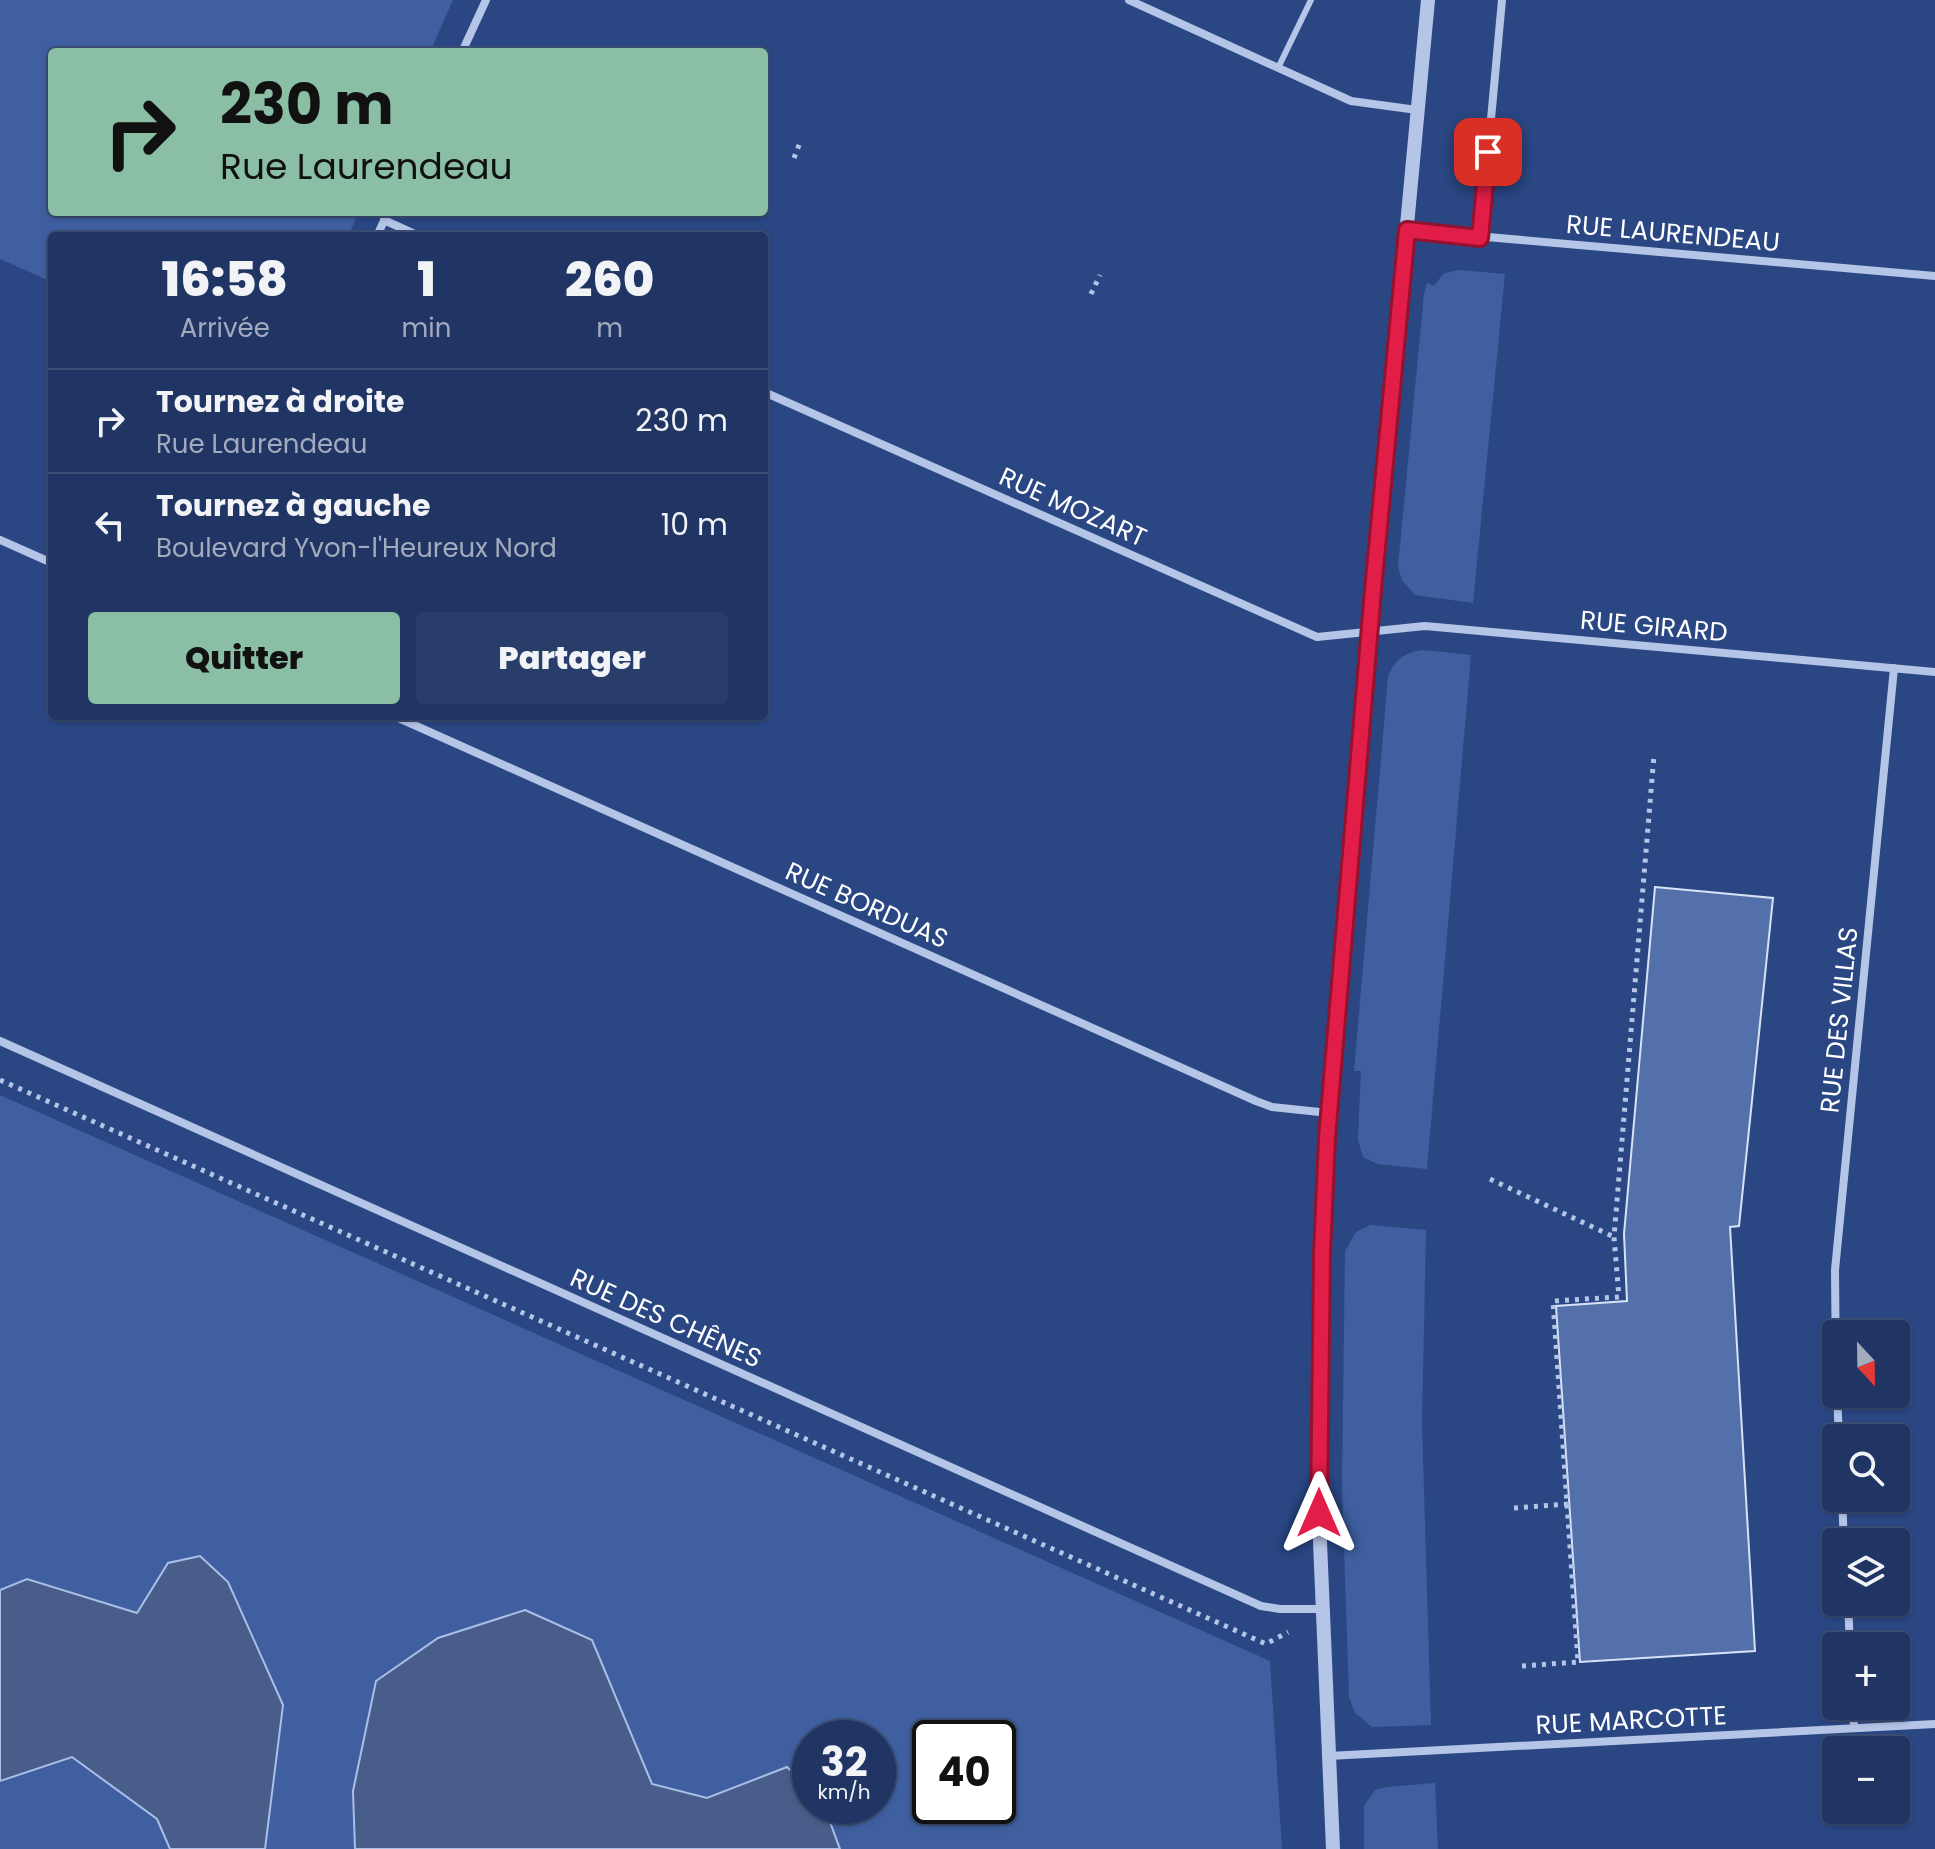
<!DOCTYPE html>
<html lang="fr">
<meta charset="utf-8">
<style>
:root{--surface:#203563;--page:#283d69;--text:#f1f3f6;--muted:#a2abbe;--line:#3d5078;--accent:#8abfa5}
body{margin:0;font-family:Poppins,sans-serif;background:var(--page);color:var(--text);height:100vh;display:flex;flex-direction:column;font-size:30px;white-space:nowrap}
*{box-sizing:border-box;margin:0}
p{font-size:26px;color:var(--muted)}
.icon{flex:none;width:44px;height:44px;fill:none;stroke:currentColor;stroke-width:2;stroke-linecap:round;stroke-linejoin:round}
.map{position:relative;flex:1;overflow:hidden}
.details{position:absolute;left:48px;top:232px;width:720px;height:488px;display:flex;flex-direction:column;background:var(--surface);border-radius:8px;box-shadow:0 2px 6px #0004,0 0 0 2px var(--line)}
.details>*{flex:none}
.hud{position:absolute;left:48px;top:48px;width:720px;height:168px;border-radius:8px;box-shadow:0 2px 6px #0004,0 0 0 2px var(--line);background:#8abfa5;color:#111;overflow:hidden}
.needle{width:52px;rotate:158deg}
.fabs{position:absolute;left:1822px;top:1320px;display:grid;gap:16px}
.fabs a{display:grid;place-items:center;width:88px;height:88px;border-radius:8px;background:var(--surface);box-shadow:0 2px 6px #0004,0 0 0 2px var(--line);font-size:40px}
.speed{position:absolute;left:792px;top:1720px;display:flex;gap:16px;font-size:40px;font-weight:700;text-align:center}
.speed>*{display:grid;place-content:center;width:104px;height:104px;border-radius:50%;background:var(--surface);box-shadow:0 2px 6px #0004,0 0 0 2px var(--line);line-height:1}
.speed small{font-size:20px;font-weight:400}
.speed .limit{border:4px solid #111;border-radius:12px;background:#fff;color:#111}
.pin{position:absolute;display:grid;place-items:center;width:68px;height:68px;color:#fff;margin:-34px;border-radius:16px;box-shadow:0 4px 12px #0006}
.me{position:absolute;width:88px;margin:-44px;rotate:0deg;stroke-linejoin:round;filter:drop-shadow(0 0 6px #0008)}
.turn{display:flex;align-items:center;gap:28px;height:168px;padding:0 40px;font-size:36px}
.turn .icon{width:104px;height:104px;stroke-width:2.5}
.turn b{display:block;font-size:56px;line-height:68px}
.eta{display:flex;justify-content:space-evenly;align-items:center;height:136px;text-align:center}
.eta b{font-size:48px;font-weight:800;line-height:56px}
.cta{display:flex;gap:16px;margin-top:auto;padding:16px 40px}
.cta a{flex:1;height:92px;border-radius:8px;background:var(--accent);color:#111;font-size:32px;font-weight:800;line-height:92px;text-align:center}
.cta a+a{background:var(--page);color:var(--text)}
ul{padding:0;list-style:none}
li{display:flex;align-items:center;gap:24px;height:104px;padding:0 40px;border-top:2px solid var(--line)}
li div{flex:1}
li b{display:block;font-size:30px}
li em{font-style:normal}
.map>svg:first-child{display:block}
.green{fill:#3f5fa0;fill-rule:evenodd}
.water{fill:#485d89;stroke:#aabfe7;stroke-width:2}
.building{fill:#5370ab;stroke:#d8e2f6;stroke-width:2}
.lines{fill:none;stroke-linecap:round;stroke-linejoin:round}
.path{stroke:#b5c5e7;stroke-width:5;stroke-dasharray:4 6;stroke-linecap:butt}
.service{stroke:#b5c5e7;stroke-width:6}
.minor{stroke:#b5c5e7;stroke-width:8}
.tertiary{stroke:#b5c5e7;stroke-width:14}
.route-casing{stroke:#92132f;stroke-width:20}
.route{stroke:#e11d48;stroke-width:14}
.labels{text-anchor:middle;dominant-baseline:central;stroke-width:8;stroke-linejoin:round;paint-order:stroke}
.street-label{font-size:26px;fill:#fff;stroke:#2a4784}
</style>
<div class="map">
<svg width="1935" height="1849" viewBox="0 0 1935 1849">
<rect width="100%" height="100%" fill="#2a4784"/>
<!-- green -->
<path class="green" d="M 0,0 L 453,0 L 430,52 L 52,52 L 52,212 L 359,212 L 348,236 L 52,236 L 52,282 L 0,259 Z
M 1460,270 L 1505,274 L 1473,603 L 1415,595 L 1402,580 L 1398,567 L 1424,294 L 1427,283 L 1434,286 L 1444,273 Z
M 1423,650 L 1471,655 L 1427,1169 L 1377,1164 L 1363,1157 L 1358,1140 L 1361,1071 L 1354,1071 L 1388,677 C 1394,660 1405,652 1423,650 Z
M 0,1095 L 1270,1661 L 1282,1849 L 0,1849 ZM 810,1738 L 878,1738 L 878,1806 L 810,1806 ZM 930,1738 L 998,1738 L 998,1806 L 930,1806 Z
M 1371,1225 L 1426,1230 L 1422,1423 L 1431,1725 L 1372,1727 L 1355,1713 L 1349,1697 L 1342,1488 L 1345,1251 L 1356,1232 Z
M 1435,1783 L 1438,1849 L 1364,1849 L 1364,1806 L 1375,1790 L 1386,1787 Z"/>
<!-- water -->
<path class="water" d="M 200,1556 L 228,1582 L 283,1705 L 265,1849 L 170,1849 L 157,1819 L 72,1757 L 0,1781 L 0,1590 L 27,1579 L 137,1613 L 168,1563 Z
M 525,1610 L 592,1640 L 652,1784 L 707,1798 L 787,1767 L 810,1788 L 810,1806 L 824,1806 L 840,1849 L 355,1849 L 353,1791 L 376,1681 L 438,1638 Z"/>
<!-- building -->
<path class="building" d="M 1655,887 L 1773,898 L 1739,1226 L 1730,1227 L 1755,1651 L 1580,1662 L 1556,1306 L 1627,1301 L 1624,1234 Z"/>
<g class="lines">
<!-- path -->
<path class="path" d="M 794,158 L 801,140
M 1091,294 L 1100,275
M 0,1080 L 1266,1644 L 1288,1632
M 1490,1179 L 1614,1237
M 1514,1508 L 1569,1504
M 1522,1666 L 1578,1662 L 1553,1301 L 1619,1297 L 1614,1237 L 1654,755"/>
<!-- service -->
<path class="service" d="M 1278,68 L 1311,0"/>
<!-- minor -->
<path class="minor" d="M 1129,0 L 1351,101 L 1417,110
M 462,52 L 486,0
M 384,220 L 419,236
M 1407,230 L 1935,276
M 377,236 L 388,212
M 1480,238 L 1502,0
M 764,392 L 1317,637 L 1425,626 L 1935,672
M 0,540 L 52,563
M 394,716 L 1256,1101 L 1272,1107 L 1329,1113
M 0,1041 L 1261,1606 L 1280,1609 L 1321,1609
M 1836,1377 L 1835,1270 L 1894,668
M 1837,1394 L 1839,1438
M 1842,1498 L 1844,1542
M 1848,1602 L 1850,1646
M 1853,1706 L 1854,1728
M 1329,1756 L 1935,1724"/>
<!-- tertiary -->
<path class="tertiary" d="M 1333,1849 L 1320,1542 L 1319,1424 L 1325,1162 L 1373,590 L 1428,0"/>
</g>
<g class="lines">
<!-- route casing -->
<g class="route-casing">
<path id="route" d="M 1319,1513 L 1322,1253 L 1327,1138 L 1373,590 L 1407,230 L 1480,238 L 1488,152"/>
</g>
<!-- route -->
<use href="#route" class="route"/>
</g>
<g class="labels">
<!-- street labels -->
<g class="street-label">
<text transform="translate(1673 233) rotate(5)">RUE LAURENDEAU</text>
<text transform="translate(1073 507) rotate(24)">RUE MOZART</text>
<text transform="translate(1654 626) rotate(5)">RUE GIRARD</text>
<text transform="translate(867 905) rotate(24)">RUE BORDUAS</text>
<text transform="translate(1839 1020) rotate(-84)">RUE DES VILLAS</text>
<text transform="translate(666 1318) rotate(24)">RUE DES CHÊNES</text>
<text transform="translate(1631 1720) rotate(-3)">RUE MARCOTTE</text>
</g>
</g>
</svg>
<div class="fabs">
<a><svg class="needle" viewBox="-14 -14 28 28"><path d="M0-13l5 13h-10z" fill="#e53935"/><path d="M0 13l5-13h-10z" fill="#a2abbe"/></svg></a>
<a><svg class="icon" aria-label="search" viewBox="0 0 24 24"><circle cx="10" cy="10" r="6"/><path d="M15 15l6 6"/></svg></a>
<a><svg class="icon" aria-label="layers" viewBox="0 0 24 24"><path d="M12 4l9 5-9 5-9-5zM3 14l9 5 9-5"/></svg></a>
<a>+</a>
<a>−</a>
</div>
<div class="speed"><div>32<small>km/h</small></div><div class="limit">40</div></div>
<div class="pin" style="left:1488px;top:152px;background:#d93025"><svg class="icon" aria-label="arrive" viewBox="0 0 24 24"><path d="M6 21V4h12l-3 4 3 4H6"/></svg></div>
<svg class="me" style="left:1319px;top:1513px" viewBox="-20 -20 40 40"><path d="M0-17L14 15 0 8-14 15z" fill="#e11d48" stroke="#fff" stroke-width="4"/></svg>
<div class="hud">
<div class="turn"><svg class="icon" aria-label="right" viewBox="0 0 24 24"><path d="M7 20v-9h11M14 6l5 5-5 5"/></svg><div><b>230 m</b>Rue Laurendeau</div></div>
</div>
<section class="details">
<div class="eta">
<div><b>16:58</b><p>Arrivée</p></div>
<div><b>1</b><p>min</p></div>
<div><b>260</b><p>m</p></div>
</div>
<ul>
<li><svg class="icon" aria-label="right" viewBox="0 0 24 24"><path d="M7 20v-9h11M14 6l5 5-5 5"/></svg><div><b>Tournez à droite</b><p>Rue Laurendeau</p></div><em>230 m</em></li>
<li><svg class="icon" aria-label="left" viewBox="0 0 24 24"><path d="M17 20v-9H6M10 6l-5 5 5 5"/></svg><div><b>Tournez à gauche</b><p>Boulevard Yvon-l'Heureux Nord</p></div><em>10 m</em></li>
</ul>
<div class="cta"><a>Quitter</a><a>Partager</a></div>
</section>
</div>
